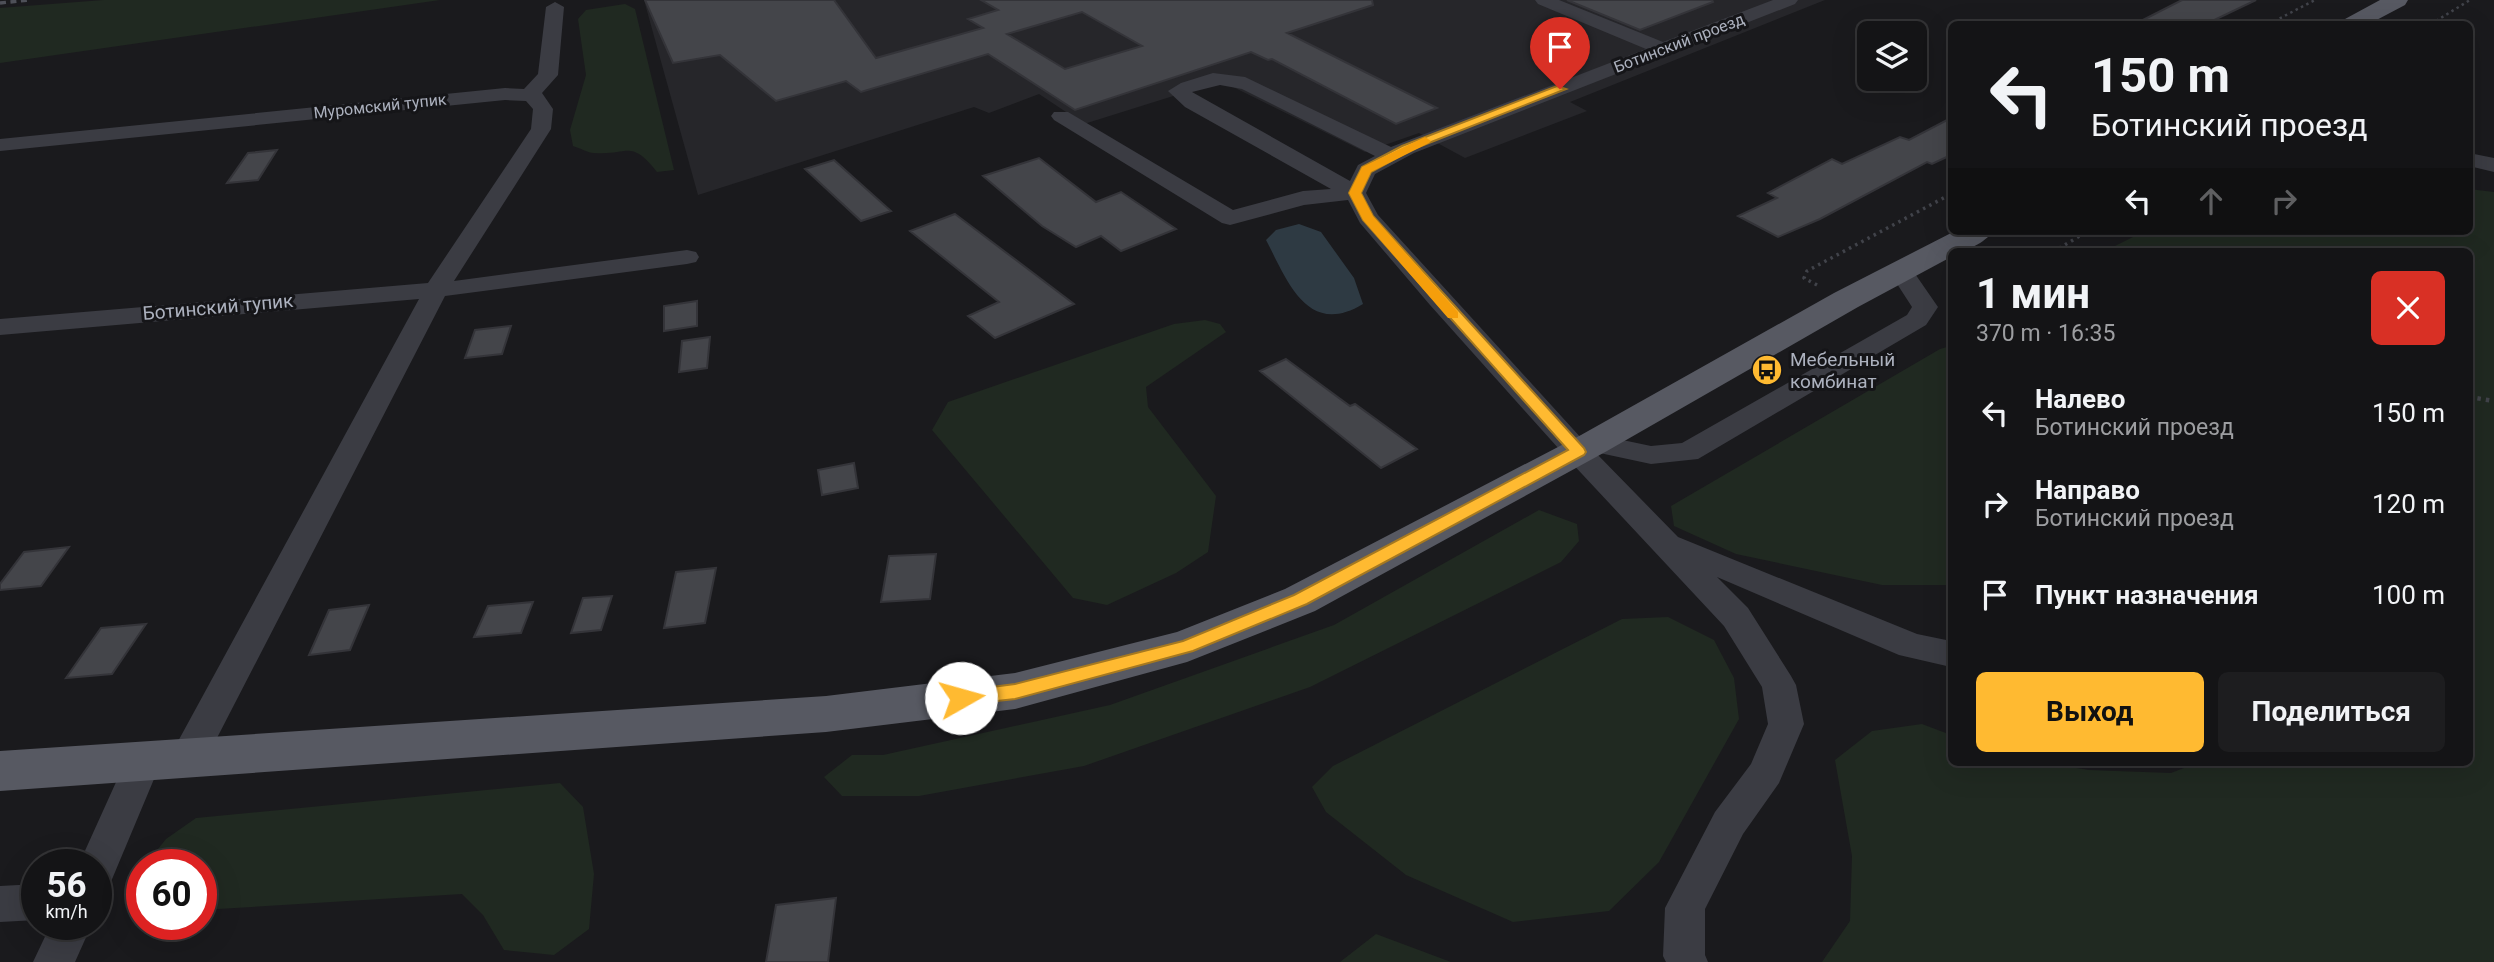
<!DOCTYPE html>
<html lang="ru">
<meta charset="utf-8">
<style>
:root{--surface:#141416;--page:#1d1d1f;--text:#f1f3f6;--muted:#9d9ea1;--line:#333335;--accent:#ffba31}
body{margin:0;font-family:Roboto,sans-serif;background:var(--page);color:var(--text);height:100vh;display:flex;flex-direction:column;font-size:26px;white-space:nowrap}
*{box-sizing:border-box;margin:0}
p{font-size:23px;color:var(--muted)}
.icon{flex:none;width:38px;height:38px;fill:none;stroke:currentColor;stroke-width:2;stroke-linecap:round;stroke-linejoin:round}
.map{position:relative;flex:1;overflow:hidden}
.side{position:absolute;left:1948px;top:248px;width:525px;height:518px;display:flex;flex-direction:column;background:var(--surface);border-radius:10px;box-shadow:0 7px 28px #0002,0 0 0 2px var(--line)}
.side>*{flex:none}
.guide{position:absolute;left:1948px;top:21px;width:525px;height:214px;border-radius:10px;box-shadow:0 7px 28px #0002,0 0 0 2px var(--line);background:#141416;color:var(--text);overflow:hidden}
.buttons{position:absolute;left:1857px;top:21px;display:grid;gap:14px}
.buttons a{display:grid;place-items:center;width:70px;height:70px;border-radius:10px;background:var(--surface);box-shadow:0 7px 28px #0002,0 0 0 2px var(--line);font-size:35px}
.speed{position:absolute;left:21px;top:849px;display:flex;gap:14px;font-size:35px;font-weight:700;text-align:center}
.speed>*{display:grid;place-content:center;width:91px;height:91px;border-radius:50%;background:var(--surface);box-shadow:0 7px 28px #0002,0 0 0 2px var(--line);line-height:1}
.speed small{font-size:18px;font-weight:400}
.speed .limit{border:10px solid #d22;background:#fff;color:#111}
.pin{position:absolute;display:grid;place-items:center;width:60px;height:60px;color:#fff;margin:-72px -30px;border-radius:50% 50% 50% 0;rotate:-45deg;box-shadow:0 0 7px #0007}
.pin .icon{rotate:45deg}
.me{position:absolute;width:77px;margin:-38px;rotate:83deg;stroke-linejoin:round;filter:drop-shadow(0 0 5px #0008)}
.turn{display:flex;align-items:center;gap:24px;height:147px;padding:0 28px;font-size:32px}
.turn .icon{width:91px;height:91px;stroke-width:2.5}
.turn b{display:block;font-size:49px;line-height:60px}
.lanes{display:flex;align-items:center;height:66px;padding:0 28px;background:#0003;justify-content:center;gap:35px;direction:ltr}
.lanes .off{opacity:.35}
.round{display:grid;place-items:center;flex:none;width:74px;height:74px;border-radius:10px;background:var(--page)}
.head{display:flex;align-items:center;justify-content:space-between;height:119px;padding:0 28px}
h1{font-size:42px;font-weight:700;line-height:52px}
.action{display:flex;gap:14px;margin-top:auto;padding:14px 28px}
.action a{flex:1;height:80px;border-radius:10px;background:var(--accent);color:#111;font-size:28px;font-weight:700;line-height:80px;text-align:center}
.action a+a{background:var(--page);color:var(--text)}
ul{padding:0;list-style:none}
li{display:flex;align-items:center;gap:21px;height:91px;padding:0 28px}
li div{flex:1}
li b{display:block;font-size:26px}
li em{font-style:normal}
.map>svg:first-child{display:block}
.built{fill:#26262a}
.green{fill:#202921}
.water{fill:#2e3a43}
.building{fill:#44454a;stroke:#343439;stroke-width:2;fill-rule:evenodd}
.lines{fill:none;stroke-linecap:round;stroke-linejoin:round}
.path-far2{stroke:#41434a;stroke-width:2.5;stroke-dasharray:2.5 3.5;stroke-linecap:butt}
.path-far1{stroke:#41434a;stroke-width:3.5;stroke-dasharray:2.5 4.5;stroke-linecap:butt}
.path{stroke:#41434a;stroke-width:4.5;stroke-dasharray:3.5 5;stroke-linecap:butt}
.minor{fill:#3b3c43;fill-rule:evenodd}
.major{fill:#575962;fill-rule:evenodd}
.rail{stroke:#4e5058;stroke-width:3.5;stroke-dasharray:6 4.5;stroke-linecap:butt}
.route{fill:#ffba31;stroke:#a67920;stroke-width:2}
.slow{fill:#f59e0b}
.labels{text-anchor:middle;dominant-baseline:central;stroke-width:6;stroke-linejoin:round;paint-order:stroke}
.far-street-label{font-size:16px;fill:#acb1be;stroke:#151518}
.street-label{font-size:19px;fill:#acb1be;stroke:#151518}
.poi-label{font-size:19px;fill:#acb1be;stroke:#151518;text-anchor:start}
</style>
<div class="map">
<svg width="2494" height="962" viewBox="0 0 2494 962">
<rect width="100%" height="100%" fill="#1a1a1d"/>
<!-- built -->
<path class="built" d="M 644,0 L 1825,0 L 1570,102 L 1587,111 L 1465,158 L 1419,133 L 1365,152 L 1221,81 L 1084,124 L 1039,94 L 989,113 L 974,107 L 698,195 Z"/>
<!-- green -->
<path class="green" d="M 104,0 L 440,0 L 0,63 L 0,8 Z
M 625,4 L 635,9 L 674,170 L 657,172 C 630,138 628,156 594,153 C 588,153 580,148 573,146 L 570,130 L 586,75 L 578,19 L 586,10 Z
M 2469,189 L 2494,192 L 2494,962 L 1822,962 L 1850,921 L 1852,856 L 1835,760 L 1872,731 L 1922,724 L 1951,735 L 1951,763 L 2045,763 L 2089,770 L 2171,773 L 2197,763 L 2469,763 L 2469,252 L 2103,252 L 2145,231 L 2469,231 Z
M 1205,320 L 1220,324 L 1226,332 L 1146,387 L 1148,407 L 1216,496 L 1208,552 L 1176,573 L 1107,605 L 1073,598 L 932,430 L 948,402 L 1174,324 Z
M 1951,346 L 1951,583 L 1948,585 L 1882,585 L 1736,554 L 1674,526 L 1671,506 L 1940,349 Z
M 1539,510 L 1577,524 L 1579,541 L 1561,562 L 1310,687 L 1084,766 L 919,796 L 842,796 L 824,777 L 852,755 L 883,755 L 1110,705 L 1334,625 Z
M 1668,617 L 1714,640 L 1734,678 L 1739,719 L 1659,862 L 1609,911 L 1513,922 L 1406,875 L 1326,812 L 1312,787 L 1333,766 L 1622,619 Z
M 560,783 L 583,807 L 594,874 L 589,929 L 554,955 L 504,950 L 483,915 L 462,894 L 201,910 L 201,864 L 146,864 L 166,839 L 196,818 Z
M 1376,934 L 1451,962 L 1340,962 Z"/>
<!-- water -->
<path class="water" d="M 1299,224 L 1321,232 L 1354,278 L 1363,304 C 1307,338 1287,280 1266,240 L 1276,230 Z"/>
<!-- building -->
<path class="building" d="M 645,0 L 834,0 L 876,58 L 983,28 L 968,19 L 998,10 L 981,0 L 1372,0 L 1373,5 L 1287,33 L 1437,108 L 1396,124 L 1272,59 L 1268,60 L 1251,52 L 1075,110 L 988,54 L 861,92 L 846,81 L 776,101 L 720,55 L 673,63 ZM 1082,12 L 1142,46 L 1065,69 L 1007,34 Z
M 1567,0 L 1712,0 L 1713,2 L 1640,30 Z
M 2182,0 L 2256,0 L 2206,24 L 2135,24 Z
M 1951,118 L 1951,155 L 1932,164 L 1927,162 L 1820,219 L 1778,237 L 1738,216 L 1777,198 L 1768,193 L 1832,159 L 1842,164 L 1900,137 L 1909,140 Z
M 277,150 L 258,180 L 227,183 L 248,153 Z
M 1039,158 L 1096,202 L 1121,192 L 1176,229 L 1121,251 L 1101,236 L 1076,247 L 1042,226 L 983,176 Z
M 834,160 L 891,211 L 861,221 L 805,169 Z
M 955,214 L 967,223 L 1074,304 L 995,338 L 968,316 L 999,302 L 910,231 Z
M 697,301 L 697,326 L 664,331 L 664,306 Z
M 511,326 L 502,354 L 465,358 L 475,330 Z
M 710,337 L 707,368 L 679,372 L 682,341 Z
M 1286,359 L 1350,406 L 1355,404 L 1417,449 L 1381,468 L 1260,371 Z
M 854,463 L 858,488 L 822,495 L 818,470 Z
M 69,547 L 41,586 L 0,590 L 0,584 L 24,552 Z
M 936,554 L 930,599 L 881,602 L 889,556 Z
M 716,568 L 705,623 L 664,628 L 676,572 Z
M 612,596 L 601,630 L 571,633 L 583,598 Z
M 533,602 L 521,633 L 474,637 L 488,606 Z
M 369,605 L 350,650 L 309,655 L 329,610 Z
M 146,624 L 112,674 L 66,678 L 101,628 Z
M 836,898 L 828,962 L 766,962 L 776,905 Z"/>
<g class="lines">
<!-- path-far2 -->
<path class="path-far2" d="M 2269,24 L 2315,0
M 2431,24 L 2470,0"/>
<!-- path-far1 -->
<path class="path-far1" d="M 2053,252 L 2088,231
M 1817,285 L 1804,278 L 1807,271 L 1951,194"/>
<!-- path -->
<path class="path" d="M 2469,397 L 2494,401"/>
<!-- minor -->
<path class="minor" d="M 1535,0 L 1559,0 L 1663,42 L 1773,0 L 1798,0 L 1795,4 L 1414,153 L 1375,174 L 1366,193 L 1378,215 L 1582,439 L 1594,434 L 1651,446 L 1682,443 L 1907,315 L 1912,307 L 1890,273 L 1893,268 L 1902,266 L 1911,268 L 1938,307 L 1926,325 L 1698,459 L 1651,464 L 1595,452 L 1678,537 L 1917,634 L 1951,641 L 1951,667 L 1899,655 L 1717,577 L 1748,608 L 1791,676 L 1796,685 L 1804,724 L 1779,783 L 1743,834 L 1705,909 L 1705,955 L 1708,962 L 1666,962 L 1663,956 L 1665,908 L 1715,812 L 1751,764 L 1768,724 L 1762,687 L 1724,626 L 1568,459 L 1430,305 L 1360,223 L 1348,200 L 1304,205 L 1230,225 L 1222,223 L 1054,120 L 1051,116 L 1054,112 L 1068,112 L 1233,210 L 1303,191 L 1331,189 L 1185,107 L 1168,91 L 1181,83 L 1213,73 L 1245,77 L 1391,147 L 1646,49 L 1538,4 ZM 1220,85 L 1242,89 L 1375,156 L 1358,165 L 1350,181 L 1192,92 Z
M 555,2 L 564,7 L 558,75 L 542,93 L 553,109 L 551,129 L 454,281 L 687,250 L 696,252 L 699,257 L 696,262 L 687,264 L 445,296 L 202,767 L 189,771 L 176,767 L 171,756 L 176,745 L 419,299 L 0,335 L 0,319 L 428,283 L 531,129 L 533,109 L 526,101 L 505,100 L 0,151 L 0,139 L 505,88 L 524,89 L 538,74 L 546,7 Z
M 2469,153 L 2494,158 L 2494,172 L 2469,166 Z
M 144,745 L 157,749 L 162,760 L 110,884 L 96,889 L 96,864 L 79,864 L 131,749 Z
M 37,884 L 37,920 L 0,922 L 0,886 Z
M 51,924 L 92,924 L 75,962 L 33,962 Z"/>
<!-- major -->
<path class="major" d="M 2380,0 L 2408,0 L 2405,5 L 2369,24 L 2341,24 L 2345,19 Z
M 1955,231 L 1993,231 C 1985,243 1966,252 1951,252 L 1951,257 L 1858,307 L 1607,451 L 1315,611 L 1187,662 L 1015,709 L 826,732 L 0,791 L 0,751 L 826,696 L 1015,673 L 1177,632 L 1285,589 L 1581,435 L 1834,293 Z"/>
<!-- rail -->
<path class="rail" d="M 0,3 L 29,0"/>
</g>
<!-- route -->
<path class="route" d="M 1557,86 L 1566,89 L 1411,150 L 1371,172 L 1361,193 L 1373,216 L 1584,448 L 1586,452 L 1584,455 L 1307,604 L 1193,651 L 1015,699 L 961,705 L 955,703 L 952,698 L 955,693 L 961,691 L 1015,684 L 1183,641 L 1294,595 L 1568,450 L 1363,220 L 1349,193 L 1362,167 L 1402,146 Z"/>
<!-- slow -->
<path class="slow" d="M 1425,137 L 1431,141 L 1429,143 L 1371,172 L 1361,193 L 1373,216 L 1458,312 L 1458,318 L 1448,318 L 1363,220 L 1349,193 L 1362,167 Z"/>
<!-- icons -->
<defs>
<g id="bus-disc" transform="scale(1.575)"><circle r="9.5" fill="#ffba31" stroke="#151518"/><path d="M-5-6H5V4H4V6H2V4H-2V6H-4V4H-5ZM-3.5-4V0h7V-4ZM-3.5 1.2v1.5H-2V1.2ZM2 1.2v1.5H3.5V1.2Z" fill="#111"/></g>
</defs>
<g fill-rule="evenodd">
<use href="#bus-disc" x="1767" y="370"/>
</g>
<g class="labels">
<!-- far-street labels -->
<g class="far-street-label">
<text transform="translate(1679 43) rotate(-21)">Ботинский проезд</text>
<text transform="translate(380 106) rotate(-6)">Муромский тупик</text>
</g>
<!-- street labels -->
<g class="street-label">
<text transform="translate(218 307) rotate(-5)">Ботинский тупик</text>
</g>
<!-- poi labels -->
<g class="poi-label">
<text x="1790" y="359">Мебельный<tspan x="1790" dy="22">комбинат</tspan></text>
</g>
</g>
</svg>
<div class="buttons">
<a><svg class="icon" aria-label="layers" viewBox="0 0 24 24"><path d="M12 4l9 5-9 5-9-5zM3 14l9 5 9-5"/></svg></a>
</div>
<div class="speed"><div>56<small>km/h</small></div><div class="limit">60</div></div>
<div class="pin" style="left:1560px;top:89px;background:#d93025"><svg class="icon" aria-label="arrive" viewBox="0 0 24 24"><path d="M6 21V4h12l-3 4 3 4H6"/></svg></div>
<svg class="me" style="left:961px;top:698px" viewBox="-20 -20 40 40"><circle r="19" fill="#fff"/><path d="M0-13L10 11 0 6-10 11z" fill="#ffba31"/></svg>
<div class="guide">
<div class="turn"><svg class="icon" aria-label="left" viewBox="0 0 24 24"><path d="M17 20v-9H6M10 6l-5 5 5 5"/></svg><div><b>150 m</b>Ботинский проезд</div></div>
<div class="lanes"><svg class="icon" aria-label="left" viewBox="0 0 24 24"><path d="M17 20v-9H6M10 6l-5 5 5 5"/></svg><svg class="icon off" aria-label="ahead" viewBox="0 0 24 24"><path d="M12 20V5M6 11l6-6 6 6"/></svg><svg class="icon off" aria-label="right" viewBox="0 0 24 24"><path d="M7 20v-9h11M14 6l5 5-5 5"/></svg></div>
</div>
<section class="side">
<div class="head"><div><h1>1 мин</h1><p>370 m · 16:35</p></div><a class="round" style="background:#d93025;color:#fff"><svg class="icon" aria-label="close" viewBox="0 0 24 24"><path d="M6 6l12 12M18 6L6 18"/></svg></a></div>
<ul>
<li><svg class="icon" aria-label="left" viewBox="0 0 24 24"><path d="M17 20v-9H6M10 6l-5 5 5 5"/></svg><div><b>Налево</b><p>Ботинский проезд</p></div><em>150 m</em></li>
<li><svg class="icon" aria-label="right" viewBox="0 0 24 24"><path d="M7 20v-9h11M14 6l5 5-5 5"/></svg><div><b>Направо</b><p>Ботинский проезд</p></div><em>120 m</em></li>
<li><svg class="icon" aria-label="arrive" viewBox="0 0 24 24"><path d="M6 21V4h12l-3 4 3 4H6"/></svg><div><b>Пункт назначения</b></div><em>100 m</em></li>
</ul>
<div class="action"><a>Выход</a><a>Поделиться</a></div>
</section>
</div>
